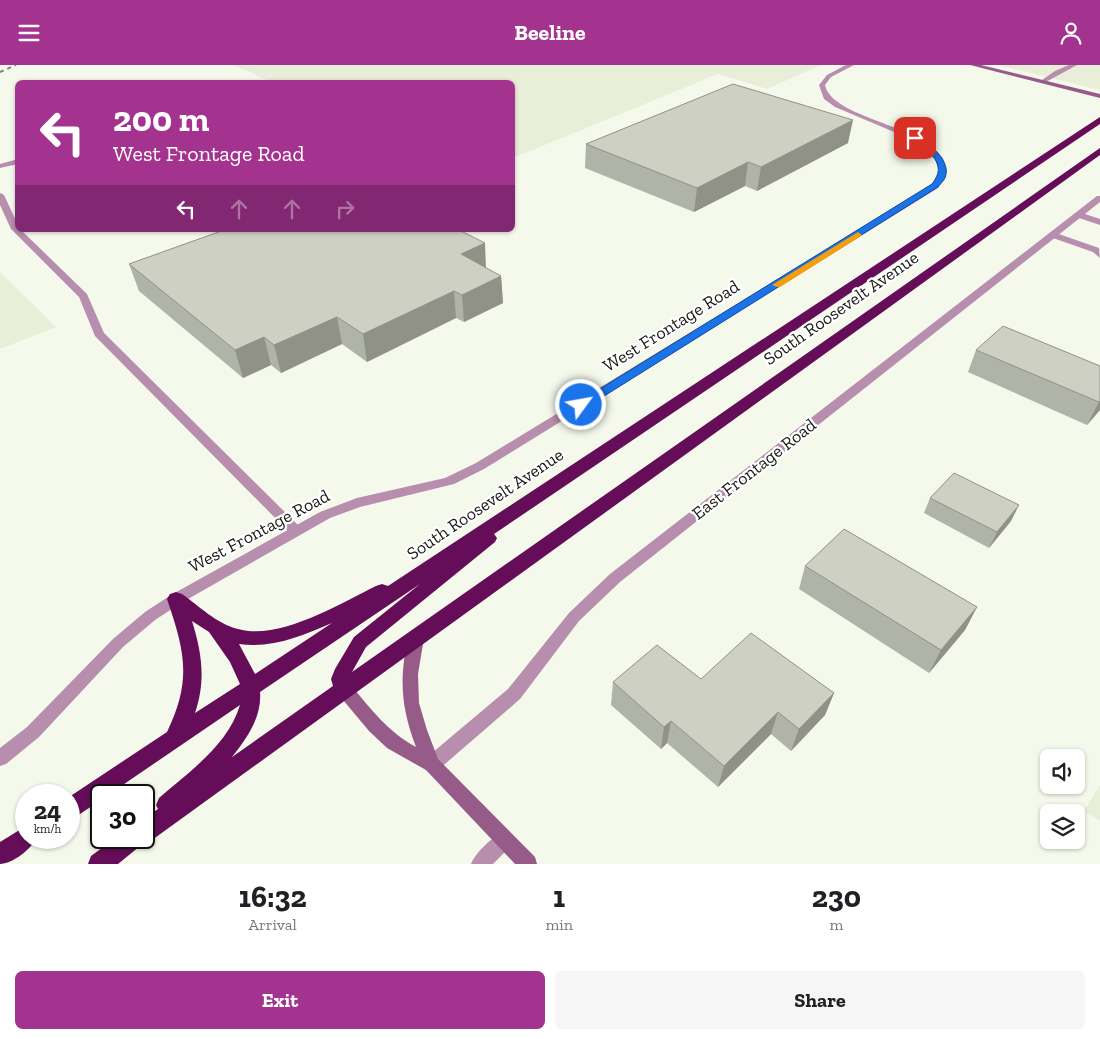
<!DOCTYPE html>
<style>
:root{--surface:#fff;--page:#f6f6f6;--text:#202124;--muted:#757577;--accent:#a3338f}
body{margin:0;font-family:"Zilla Slab",serif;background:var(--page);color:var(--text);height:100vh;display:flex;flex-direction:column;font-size:19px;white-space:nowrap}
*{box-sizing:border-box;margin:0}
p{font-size:16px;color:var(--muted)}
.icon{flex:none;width:28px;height:28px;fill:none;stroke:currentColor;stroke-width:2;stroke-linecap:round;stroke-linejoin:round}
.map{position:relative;height:799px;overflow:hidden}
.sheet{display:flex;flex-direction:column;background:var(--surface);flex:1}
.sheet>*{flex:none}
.hud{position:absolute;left:15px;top:15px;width:500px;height:152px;border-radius:8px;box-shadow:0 1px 4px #0004;background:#a3338f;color:#fff;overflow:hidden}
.fabs{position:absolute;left:1040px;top:684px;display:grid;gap:10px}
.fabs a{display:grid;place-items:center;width:45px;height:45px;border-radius:8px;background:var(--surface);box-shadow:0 1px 4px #0004;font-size:25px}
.speed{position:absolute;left:15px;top:719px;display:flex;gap:10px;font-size:25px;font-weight:700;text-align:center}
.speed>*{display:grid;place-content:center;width:65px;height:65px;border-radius:50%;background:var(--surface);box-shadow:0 1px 4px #0004;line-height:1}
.speed small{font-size:12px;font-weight:400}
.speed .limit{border:2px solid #111;border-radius:8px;background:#fff;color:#111}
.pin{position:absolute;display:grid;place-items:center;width:42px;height:42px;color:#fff;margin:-21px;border-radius:10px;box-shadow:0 2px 8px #0006}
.me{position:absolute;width:55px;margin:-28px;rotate:58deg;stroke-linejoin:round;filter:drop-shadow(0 0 4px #0008)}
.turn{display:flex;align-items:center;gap:18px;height:105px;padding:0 15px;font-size:22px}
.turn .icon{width:65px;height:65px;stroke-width:2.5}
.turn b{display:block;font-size:35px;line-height:42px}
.lanes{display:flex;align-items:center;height:48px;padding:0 15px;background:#0003;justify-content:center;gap:25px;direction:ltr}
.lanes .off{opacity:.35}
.eta{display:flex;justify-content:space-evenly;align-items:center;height:85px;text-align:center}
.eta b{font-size:30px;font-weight:700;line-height:35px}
.primary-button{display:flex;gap:10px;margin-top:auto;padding:10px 15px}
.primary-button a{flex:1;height:58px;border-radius:8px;background:var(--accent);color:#fff;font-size:20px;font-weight:700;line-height:58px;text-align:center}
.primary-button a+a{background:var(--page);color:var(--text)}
header{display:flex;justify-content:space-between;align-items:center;height:65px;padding:0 15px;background:var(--accent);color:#fff;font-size:22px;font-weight:700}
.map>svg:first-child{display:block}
.built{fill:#e9eed9}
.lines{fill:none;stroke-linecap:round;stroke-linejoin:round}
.lane{fill:#b78ead;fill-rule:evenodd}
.street{fill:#b78ead;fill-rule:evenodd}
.secondary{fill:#965b88;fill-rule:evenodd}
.highway{fill:#650d58;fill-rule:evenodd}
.rail{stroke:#7f8178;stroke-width:2;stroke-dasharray:4 4;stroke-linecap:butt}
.wall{fill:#b0b3a8}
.shaded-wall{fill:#909288}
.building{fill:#cdd0c3;stroke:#909288}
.route{fill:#1a73e8;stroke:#114b97}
.slow{fill:#f59e0b}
.labels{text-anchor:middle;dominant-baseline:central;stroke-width:4.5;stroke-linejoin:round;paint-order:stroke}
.street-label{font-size:18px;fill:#191a15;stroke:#fff}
</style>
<header><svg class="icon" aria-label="menu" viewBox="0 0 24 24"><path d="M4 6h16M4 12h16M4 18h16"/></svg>Beeline<svg class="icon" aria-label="person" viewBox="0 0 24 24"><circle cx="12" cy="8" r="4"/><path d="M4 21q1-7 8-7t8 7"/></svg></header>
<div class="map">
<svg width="1100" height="799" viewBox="0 0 1100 799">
<rect width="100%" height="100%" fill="#f5f9eb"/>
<!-- built -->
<path class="built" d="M 233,0 L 821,0 L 767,24 L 718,9 L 513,93 L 512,18 L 272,17 Z
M 997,0 L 1100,0 L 1100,25 Z
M 0,207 L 56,262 L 0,284 Z
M 1100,720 L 1100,756 L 1084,746 Z"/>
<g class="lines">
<!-- lane -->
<path class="lane" d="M 18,94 L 18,99 L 0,103 L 0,99 Z
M 0,128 L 4,130 L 18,160 L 18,165 L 21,165 L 87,229 L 104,268 L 301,463 L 303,466 L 301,469 L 291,469 L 95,271 L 79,232 L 11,164 L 0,140 Z
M 1079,147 L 1100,154 L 1100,160 L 1076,152 L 1076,148 Z
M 1053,167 L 1099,183 L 1100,193 L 1093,187 L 1050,172 L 1049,170 Z"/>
<!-- street -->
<path class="street" d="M 846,0 L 854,0 L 831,12 L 825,20 C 832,53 919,59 942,92 C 945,95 945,102 947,106 L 938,123 L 484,404 L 454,419 L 360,442 L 330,453 L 181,538 L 155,555 L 123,582 L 39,672 L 6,699 L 0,701 L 0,683 L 27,662 L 113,574 L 145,547 L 171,530 L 320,447 L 357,433 L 445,413 L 476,398 L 932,120 L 939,106 L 935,94 L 924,83 L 906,72 L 835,42 L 824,34 L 819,20 L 827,10 Z
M 1069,0 L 1077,0 L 1044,18 L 1039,17 L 1055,6 Z
M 1097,131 L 1100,131 L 1100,137 L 620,517 L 579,556 L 520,634 L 438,705 L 432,707 L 426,705 L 423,699 L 426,693 L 508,624 L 569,548 L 610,509 Z
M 505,766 L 511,769 L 514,775 L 511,781 L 493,799 L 471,799 C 476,787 493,771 505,766 Z"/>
<!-- secondary -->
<path class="secondary" d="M 970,0 L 981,0 L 1100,29 L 1100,33 Z
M 416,567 L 421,569 L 424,573 L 418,609 L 419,638 L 427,665 L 438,694 L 535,792 L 537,799 L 515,799 L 426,705 L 387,683 L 369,666 L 338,629 L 336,624 L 338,619 L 344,617 L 350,619 C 371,644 387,666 416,682 C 401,642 399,615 408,573 L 411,569 Z"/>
<!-- highway -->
<path class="highway" d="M 1100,52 L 1100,59 L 494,469 L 497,473 L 495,477 L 366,582 L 352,607 L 1100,83 L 1100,90 L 152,775 L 145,777 L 118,799 L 88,799 L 91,791 L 117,772 L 144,772 L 144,754 L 158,744 L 156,740 L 159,733 C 189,707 228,680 240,640 L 108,730 L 101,730 L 101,735 L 77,751 L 69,754 L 69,732 L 167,667 C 192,615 185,587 167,534 L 170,529 L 176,527 L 182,529 C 199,541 217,559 238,564 C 279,576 339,539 376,521 L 382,519 L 388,521 ZM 420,519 L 354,572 L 335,604 L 331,614 L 333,621 L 232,692 C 247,673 262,652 260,627 ZM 192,556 L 209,567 L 230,597 L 240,619 L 195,648 C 206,616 202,588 192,556 ZM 332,558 L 255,609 L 239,579 C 271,584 302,571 332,558 Z
M 26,761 L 26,772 L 37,772 C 32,784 12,799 0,799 L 0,777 Z"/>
<!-- rail -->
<path class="rail" d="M 0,7 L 16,0"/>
</g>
<!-- wall -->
<path class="wall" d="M 848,78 L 757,126 L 745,121 L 694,147 L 585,103 L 586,79 Z
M 129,199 L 486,203 L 501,211 L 503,238 L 464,257 L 456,253 L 367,297 L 342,279 L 281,308 L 271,300 L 243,313 L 139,226 Z
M 976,285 L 1100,301 L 1100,345 L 1087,360 L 968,307 Z
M 930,433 L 1011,456 L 989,483 L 924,448 Z
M 805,501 L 977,542 L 965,565 L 929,608 L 799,524 Z
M 701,614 L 834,628 L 825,650 L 791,686 L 771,669 L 718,722 L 667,678 L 661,684 L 611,640 L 613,617 Z"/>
<!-- shaded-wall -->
<path class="shaded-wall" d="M 853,55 L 848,78 L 757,126 L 761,102 Z
M 748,97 L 745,121 L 694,147 L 697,123 Z
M 485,178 L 486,204 L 461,189 Z
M 501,211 L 503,238 L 464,257 L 462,230 Z
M 454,226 L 456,253 L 367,297 L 363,269 Z
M 337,252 L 342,279 L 281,308 L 274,280 Z
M 264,272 L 271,300 L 243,313 L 235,285 Z
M 1100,336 L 1100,345 L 1087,360 L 1099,337 Z
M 1019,440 L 1011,456 L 989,483 L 997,467 Z
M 977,542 L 965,565 L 929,608 L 941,585 Z
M 834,628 L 825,650 L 791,686 L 799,664 Z
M 778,647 L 771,669 L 718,722 L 724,701 Z
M 671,656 L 667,678 L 661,684 L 664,662 Z"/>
<!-- building -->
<path class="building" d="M 733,19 L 853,55 L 761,102 L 748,97 L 697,123 L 586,79 Z
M 224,165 L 459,165 L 485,178 L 461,189 L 501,211 L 462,230 L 454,226 L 363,269 L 337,252 L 274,280 L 264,272 L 235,285 L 129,199 Z
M 1003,261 L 1100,301 L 1100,336 L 1099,337 L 976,285 Z
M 954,408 L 1019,440 L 997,467 L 930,433 Z
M 844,464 L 977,542 L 941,585 L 805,501 Z
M 751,568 L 834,628 L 799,664 L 778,647 L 724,701 L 671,656 L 664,662 L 613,617 L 657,580 L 701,614 Z"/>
<!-- route -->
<path class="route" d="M 915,71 C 927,76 949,94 946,109 C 946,114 941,118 938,122 L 585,343 L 577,343 L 576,340 L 577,338 L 932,119 C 949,98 928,87 913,74 L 912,73 Z"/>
<!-- slow -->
<path class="slow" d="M 858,167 L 862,170 L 861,171 L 780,222 L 777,222 L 772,220 Z"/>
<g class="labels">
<!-- street labels -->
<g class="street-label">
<text transform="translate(841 243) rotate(-35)">South Roosevelt Avenue</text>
<text transform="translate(671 261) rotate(-32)">West Frontage Road</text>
<text transform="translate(754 404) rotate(-38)">East Frontage Road</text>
<text transform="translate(485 439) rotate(-34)">South Roosevelt Avenue</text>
<text transform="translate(259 466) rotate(-28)">West Frontage Road</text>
</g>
</g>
</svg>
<div class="fabs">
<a><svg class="icon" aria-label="sound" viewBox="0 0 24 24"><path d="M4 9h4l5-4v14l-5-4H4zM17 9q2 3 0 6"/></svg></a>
<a><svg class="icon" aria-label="layers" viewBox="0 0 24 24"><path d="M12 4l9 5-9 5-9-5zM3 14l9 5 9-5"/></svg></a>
</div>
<div class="speed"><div>24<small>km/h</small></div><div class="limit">30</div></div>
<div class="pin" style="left:915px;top:73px;background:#d93025"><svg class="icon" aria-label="arrive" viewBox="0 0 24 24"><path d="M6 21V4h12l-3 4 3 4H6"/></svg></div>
<svg class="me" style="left:581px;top:340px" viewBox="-20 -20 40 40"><circle r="17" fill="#1a73e8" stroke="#fff" stroke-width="3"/><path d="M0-11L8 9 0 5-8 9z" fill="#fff"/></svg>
<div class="hud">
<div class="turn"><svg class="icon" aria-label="left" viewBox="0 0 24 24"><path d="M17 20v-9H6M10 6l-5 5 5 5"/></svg><div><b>200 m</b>West Frontage Road</div></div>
<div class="lanes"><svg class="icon" aria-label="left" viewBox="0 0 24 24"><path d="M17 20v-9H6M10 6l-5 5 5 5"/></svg><svg class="icon off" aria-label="ahead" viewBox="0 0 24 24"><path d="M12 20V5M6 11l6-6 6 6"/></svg><svg class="icon off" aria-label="ahead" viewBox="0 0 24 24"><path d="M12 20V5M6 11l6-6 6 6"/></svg><svg class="icon off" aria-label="right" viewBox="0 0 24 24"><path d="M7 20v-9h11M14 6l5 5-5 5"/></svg></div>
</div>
</div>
<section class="sheet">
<div class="eta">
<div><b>16:32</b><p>Arrival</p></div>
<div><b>1</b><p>min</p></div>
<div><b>230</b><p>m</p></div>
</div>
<div class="primary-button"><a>Exit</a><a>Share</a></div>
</section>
